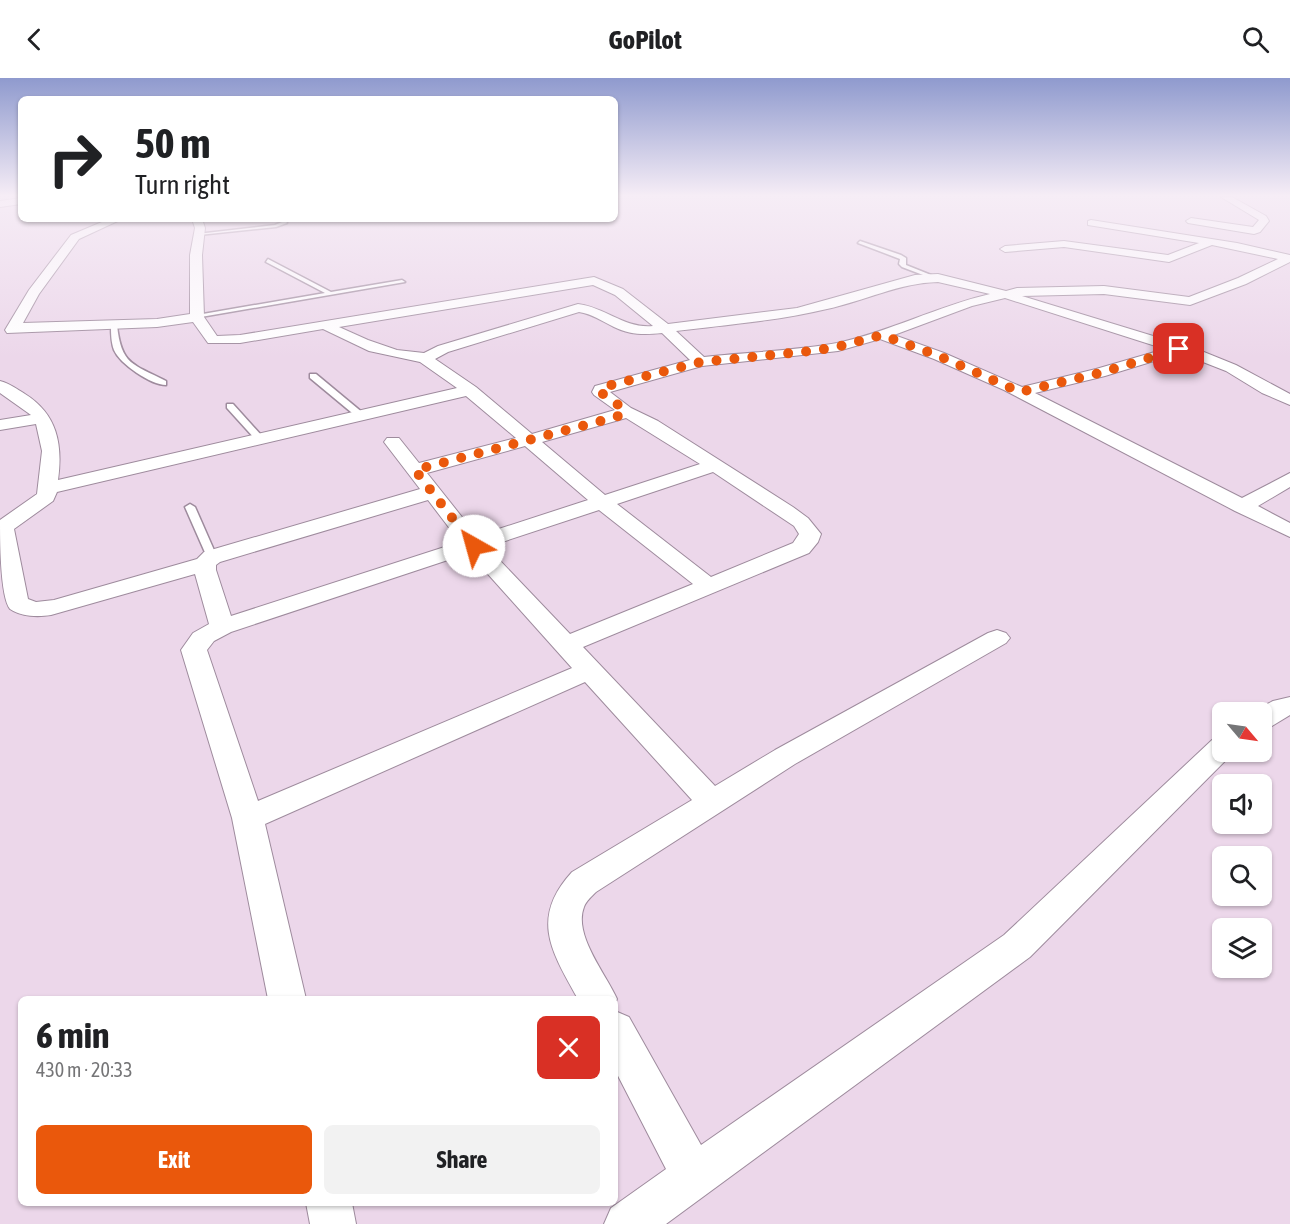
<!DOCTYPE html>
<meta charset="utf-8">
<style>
:root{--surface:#fff;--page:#f2f2f2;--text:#202124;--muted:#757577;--accent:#ea580c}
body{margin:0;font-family:"Asap Condensed",sans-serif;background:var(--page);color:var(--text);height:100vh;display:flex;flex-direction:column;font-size:22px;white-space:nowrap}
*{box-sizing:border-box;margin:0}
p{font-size:20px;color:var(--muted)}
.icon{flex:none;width:33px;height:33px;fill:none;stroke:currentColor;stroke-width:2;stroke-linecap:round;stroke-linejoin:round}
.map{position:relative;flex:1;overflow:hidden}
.details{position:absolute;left:18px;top:918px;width:600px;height:210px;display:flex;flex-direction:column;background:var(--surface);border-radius:9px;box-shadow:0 2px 4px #0004}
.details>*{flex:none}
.guide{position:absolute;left:18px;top:18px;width:600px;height:126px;border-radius:9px;box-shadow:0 2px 4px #0004;background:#fff;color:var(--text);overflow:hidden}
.needle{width:39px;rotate:119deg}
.buttons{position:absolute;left:1212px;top:624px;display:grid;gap:12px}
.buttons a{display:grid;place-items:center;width:60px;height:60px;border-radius:9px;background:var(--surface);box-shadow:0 2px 4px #0004;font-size:30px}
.pin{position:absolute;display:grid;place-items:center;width:51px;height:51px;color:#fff;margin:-26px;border-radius:12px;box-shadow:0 3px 9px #0006}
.me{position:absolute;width:66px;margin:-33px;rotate:322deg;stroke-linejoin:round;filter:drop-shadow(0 0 4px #0008)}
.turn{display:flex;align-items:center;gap:21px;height:126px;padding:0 18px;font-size:27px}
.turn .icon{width:78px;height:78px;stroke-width:2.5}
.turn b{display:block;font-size:42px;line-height:51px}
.round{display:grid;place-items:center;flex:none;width:63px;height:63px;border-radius:9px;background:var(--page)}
.headline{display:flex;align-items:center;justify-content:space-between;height:102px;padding:0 18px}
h1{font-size:36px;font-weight:700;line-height:45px}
.action{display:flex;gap:12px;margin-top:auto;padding:12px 18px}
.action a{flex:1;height:69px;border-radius:9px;background:var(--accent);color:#fff;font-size:24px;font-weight:700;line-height:69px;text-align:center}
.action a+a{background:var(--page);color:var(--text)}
header{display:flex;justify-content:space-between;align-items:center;height:78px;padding:0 18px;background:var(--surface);font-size:27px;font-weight:700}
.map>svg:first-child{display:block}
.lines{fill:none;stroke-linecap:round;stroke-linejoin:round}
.lane-casing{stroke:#9e8b9d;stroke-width:3}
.street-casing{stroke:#9e8b9d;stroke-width:2}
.lane{fill:#fff;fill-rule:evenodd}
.street{fill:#fff;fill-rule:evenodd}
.route{stroke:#ea580c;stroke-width:10;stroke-dasharray:0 18}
</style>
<header><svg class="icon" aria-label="back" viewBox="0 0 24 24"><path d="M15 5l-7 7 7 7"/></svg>GoPilot<svg class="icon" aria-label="search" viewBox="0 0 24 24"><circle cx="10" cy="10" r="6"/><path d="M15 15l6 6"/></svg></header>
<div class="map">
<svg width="1290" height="1146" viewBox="0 0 1290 1146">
<rect width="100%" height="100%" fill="#ecd7ea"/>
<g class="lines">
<!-- lane casing -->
<g class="lane-casing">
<path id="lane" d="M 280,141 L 284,141 L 287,145 L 276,149 L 199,157 L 197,156 L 275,147 L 282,144 Z
M 860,163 L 901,177 L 906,180 L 906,187 L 936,199 L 931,200 L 902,189 L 899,186 L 900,181 L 858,165 Z
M 268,181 L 331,214 L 402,202 L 405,204 L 195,240 L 195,238 L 197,237 L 325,215 L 266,184 Z
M 114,245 L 117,247 C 121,287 133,286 166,303 L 166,307 C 151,307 120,286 114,272 C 111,264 111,255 111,247 Z
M 310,296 L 316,296 L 363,335 L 363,339 L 357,339 L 310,300 Z
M 227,326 L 233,326 L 262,358 L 262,362 L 256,362 L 227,330 Z
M 190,426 L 195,429 L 217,479 L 216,481 L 212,482 L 207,479 L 185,429 Z"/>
</g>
<!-- street casing -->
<g class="street-casing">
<path id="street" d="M 1221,119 L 1232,119 L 1266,138 L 1269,143 L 1260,154 L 1254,156 L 1188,145 L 1186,143 L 1191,140 L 1253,149 L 1259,142 Z
M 21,120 L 21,126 L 0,129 L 0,123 Z
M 109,141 L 122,141 L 79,161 L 39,216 L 23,245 L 157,241 L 190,236 L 190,177 L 195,150 L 192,141 L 202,141 L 205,150 L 202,177 L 204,239 L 217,258 L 240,257 L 594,199 L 623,211 L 668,246 L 797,230 L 915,197 L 938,196 L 1006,213 L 1017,210 L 1104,208 L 1189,219 L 1238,200 L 1278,181 L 1212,167 L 1169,184 L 1064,169 L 1005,174 L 1000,171 L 1005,168 L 1064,163 L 1168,177 L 1199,165 L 1088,147 L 1088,143 L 1091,142 L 1237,165 L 1290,177 L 1290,184 L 1246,206 L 1190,227 L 1104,216 L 1022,218 L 1199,272 L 1236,287 L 1290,316 L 1290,327 L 1262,315 L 1226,293 L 1180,275 L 1105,298 L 1035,315 L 1242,420 L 1290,395 L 1290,409 L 1258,428 L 1290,445 L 1290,459 L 1235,433 L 1004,312 L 934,281 L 880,261 L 838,273 L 702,288 L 610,314 L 631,330 L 658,343 L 793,429 L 808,440 L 821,456 L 818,464 L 809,475 L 583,569 L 715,708 L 775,672 L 988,555 L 997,552 L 1006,555 L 1010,560 L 1006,565 L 795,686 L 596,814 C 592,818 586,823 584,829 C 573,857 606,896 617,921 L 615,926 L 615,921 L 578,921 C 551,873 530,840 572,794 L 692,722 L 585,604 L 265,746 L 306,921 L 268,921 L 232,740 L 181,572 L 193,555 L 209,546 L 195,496 L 51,537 C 39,539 21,539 10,531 C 0,519 0,460 0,442 L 37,416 L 42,373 L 36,346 L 0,352 L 0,342 L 31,337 L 0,315 L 0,303 C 9,305 17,311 25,316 C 57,336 63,366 58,402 L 457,310 L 420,284 L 369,273 L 323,251 L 240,265 L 208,265 L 193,244 L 157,249 L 7,255 L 5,252 L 29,212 L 71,157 ZM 938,204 L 990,216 C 938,228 889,254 837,265 C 794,273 748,274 704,279 L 676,253 C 726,247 777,243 827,231 C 864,223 899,205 938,204 ZM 593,207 L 615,217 L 653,248 C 625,251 605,229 578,226 L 438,268 L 424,275 L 397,272 L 368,262 L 339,249 ZM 1005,220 L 1165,271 L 1096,291 L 1022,309 L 944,275 L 894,257 L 972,228 ZM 579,234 C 592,236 602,243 614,249 C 630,257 644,257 662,255 L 690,282 L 595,308 L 592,314 L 594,317 L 615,332 L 532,356 L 476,309 L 435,281 L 448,274 ZM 466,318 L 516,360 L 419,385 L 399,360 L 387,360 L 384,364 L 420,411 L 204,474 L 197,481 L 54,522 L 36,524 L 28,521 L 14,451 L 53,423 L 57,414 ZM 626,340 L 700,386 L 605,417 L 542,364 ZM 525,368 L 588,422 L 477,458 L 427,395 ZM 713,394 L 794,448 L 799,456 L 793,465 L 711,499 L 617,426 ZM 428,422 L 460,464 L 231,538 L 216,492 L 216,487 L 220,484 ZM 599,432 L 693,506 L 570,556 L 487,469 ZM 469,475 L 572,590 L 258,723 L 207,572 L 214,563 L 231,554 Z
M 1290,619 L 1290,637 L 1272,648 L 1262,650 L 1262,634 L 1252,634 L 1273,623 Z
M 1222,659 L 1222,674 L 1234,674 L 1232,676 L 1030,879 L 666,1146 L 604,1146 L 611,1130 L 666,1091 L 615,992 L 615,933 L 629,939 L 701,1067 L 1004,857 L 1212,662 Z
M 306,1125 L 352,1125 L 356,1146 L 310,1146 Z"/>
</g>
<!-- lane -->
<use href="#lane" class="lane"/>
<!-- street -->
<use href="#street" class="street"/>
</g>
<!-- sky -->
<linearGradient id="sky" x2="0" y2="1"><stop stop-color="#8f9ace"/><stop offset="0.42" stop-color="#f6edf6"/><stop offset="1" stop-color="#f6edf6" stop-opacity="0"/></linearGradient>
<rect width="1290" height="280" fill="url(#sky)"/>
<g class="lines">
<!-- route -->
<path class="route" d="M 474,468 L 415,392 L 616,339 L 622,336 L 624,331 L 600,314 L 601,311 L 611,307 L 701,284 L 812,273 L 837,269 L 882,257 L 939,278 L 1020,314 L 1100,295 L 1179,271"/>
</g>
</svg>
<div class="buttons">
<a><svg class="needle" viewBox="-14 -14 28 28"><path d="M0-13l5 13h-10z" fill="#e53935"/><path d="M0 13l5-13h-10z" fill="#757577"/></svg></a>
<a><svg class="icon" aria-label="sound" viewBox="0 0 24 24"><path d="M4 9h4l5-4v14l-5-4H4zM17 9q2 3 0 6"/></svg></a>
<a><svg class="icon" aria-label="search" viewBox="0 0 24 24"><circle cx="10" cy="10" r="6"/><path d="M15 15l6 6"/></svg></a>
<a><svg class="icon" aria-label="layers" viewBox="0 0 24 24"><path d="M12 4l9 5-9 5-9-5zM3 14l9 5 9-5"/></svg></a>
</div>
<div class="pin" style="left:1179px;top:271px;background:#d93025"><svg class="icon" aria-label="arrive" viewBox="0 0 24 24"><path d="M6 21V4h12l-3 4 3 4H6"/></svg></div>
<svg class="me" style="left:474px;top:468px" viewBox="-20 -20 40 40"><circle r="19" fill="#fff"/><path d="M0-13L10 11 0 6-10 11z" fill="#ea580c"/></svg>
<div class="guide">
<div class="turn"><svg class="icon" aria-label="right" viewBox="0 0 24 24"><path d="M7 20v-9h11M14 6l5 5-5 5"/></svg><div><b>50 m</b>Turn right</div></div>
</div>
<section class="details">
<div class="headline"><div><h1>6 min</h1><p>430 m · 20:33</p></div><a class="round" style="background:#d93025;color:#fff"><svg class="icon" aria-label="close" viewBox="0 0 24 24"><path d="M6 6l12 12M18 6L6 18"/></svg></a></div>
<div class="action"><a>Exit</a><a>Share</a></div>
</section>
</div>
